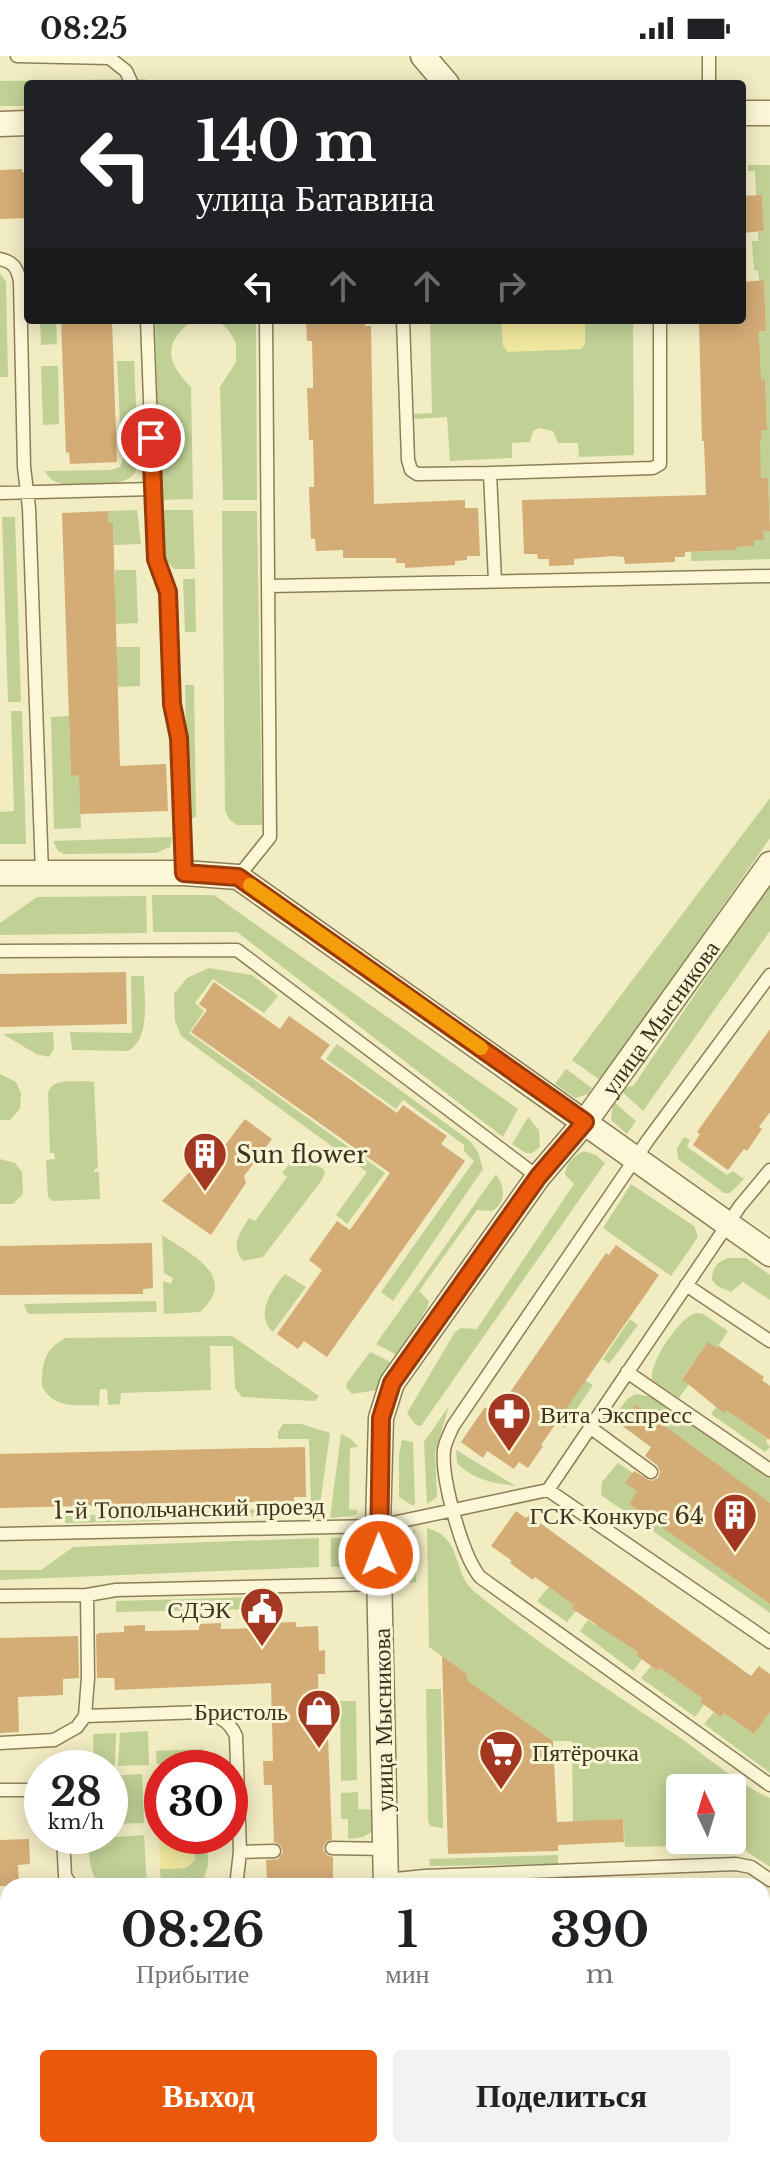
<!DOCTYPE html>
<html lang="ru">
<meta charset="utf-8">
<style>
:root{--surface:#fff;--page:#f2f2f2;--text:#202124;--muted:#757577;--accent:#ea580c}
body{margin:0;font-family:"Libre Baskerville",serif;background:var(--page);color:var(--text);height:100vh;display:flex;flex-direction:column;font-size:30px;white-space:nowrap}
*{box-sizing:border-box;margin:0}
p{font-size:26px;color:var(--muted)}
.icon{flex:none;width:44px;height:44px;fill:none;stroke:currentColor;stroke-width:2;stroke-linecap:round;stroke-linejoin:round}
.map{position:relative;flex:1;overflow:hidden}
.sheet{position:absolute;left:0px;top:1822px;width:770px;height:280px;display:flex;flex-direction:column;background:var(--surface);border-radius:24px 24px 0 0;box-shadow:0 4px 20px #0003}
.sheet>*{flex:none}
.hud{position:absolute;left:24px;top:24px;width:722px;height:244px;border-radius:8px;box-shadow:0 4px 20px #0003;background:#202124;color:#fff;overflow:hidden}
.needle{width:52px;rotate:356deg}
.buttons{position:absolute;left:666px;top:1718px;display:grid;gap:16px}
.buttons a{display:grid;place-items:center;width:80px;height:80px;border-radius:8px;background:var(--surface);box-shadow:0 4px 20px #0003;font-size:40px}
.speed{position:absolute;left:24px;top:1694px;display:flex;gap:16px;font-size:40px;font-weight:700;text-align:center}
.speed>*{display:grid;place-content:center;width:104px;height:104px;border-radius:50%;background:var(--surface);box-shadow:0 4px 20px #0003;line-height:1}
.speed small{font-size:20px;font-weight:400}
.speed .limit{border:12px solid #d22;background:#fff;color:#111}
.pin{position:absolute;display:grid;place-items:center;width:68px;height:68px;color:#fff;margin:-34px;border:4px solid #fff;border-radius:50%;box-shadow:0 2px 8px #0007}
.me{position:absolute;width:88px;margin:-44px;rotate:359deg;stroke-linejoin:round;filter:drop-shadow(0 0 6px #0008)}
.turn{display:flex;align-items:center;gap:28px;height:168px;padding:0 40px;font-size:36px}
.turn .icon{width:104px;height:104px;stroke-width:2.5}
.turn b{display:block;font-size:56px;line-height:68px}
.lanes{display:flex;align-items:center;height:76px;padding:0 40px;background:#0003;justify-content:center;gap:40px;direction:ltr}
.lanes .off{opacity:.35}
.eta{display:flex;justify-content:space-evenly;align-items:center;height:136px;text-align:center}
.eta b{font-size:48px;font-weight:700;line-height:56px}
.action{display:flex;gap:16px;margin-top:auto;padding:16px 40px}
.action a{flex:1;height:92px;border-radius:8px;background:var(--accent);color:#fff;font-size:32px;font-weight:700;line-height:92px;text-align:center}
.action a+a{background:var(--page);color:var(--text)}
.status{display:flex;justify-content:space-between;align-items:center;height:56px;padding:0 40px;background:var(--surface);direction:ltr}
.status svg{height:22px;fill:currentColor}
.map>svg:first-child{display:block}
.green{fill:#c1d196;fill-rule:evenodd}
.sand{fill:#f0e89e}
.building{fill:#d3ac76}
.lines{fill:none;stroke-linecap:round;stroke-linejoin:round}
.lane-casing{stroke:#8e7e58;stroke-width:15}
.street-casing{stroke:#8e7e58;stroke-width:27}
.secondary-casing{stroke:#705e3b;stroke-width:37}
.lane{stroke:#fcf7d7;stroke-width:12}
.street{stroke:#fcf7d7;stroke-width:24}
.secondary{stroke:#fcf7d7;stroke-width:34}
.route-casing{stroke:#983908;stroke-width:20}
.route{stroke:#ea580c;stroke-width:14}
.slow{stroke:#f59e0b;stroke-width:14}
.labels{text-anchor:middle;dominant-baseline:central;stroke-width:6;stroke-linejoin:round;paint-order:stroke}
.street-label{font-size:24px;fill:#3d321d;stroke:#f9f4d3}
.poi-label{font-size:24px;fill:#3d321d;stroke:#f9f4d3;text-anchor:start}
</style>
<div class="status"><b>08:25</b><svg viewBox="0 0 49 12"><path d="M0 12V9h3v3zM5 12V6h3v6zM10 12V3h3v9zM15 12V0h3v12zM26 1h20v11H26zM47 4h2v5h-2z"/></svg></div>
<div class="map">
<svg width="770" height="2102" viewBox="0 0 770 2102">
<rect width="100%" height="100%" fill="#f2ecc3"/>
<!-- green -->
<path class="green" d="M 145,23 L 151,28 L 28,28 L 28,50 L 0,50 L 0,25 Z
M 748,109 L 770,109 L 770,472 L 768,423 L 761,422 L 761,414 L 757,414 L 756,384 L 762,384 L 761,374 L 767,373 L 765,324 L 761,324 L 755,285 L 759,284 L 759,275 L 766,274 L 764,225 L 759,224 L 758,215 L 754,214 L 752,185 L 758,185 L 758,176 L 764,175 L 762,140 L 756,139 L 755,115 L 748,115 Z
M 0,217 L 6,226 L 8,321 L 0,321 Z
M 40,264 L 56,264 L 57,288 L 41,289 Z
M 155,264 L 189,264 L 189,267 C 162,290 168,308 191,331 L 193,443 L 160,444 Z
M 218,264 L 256,264 L 257,444 L 223,444 L 220,331 L 236,306 L 236,288 L 230,276 Z
M 430,264 L 633,264 L 634,399 L 579,401 L 578,387 L 558,387 L 553,375 L 539,372 L 533,375 L 530,386 L 512,387 L 512,402 L 450,405 L 447,361 L 415,363 L 412,358 L 432,357 Z
M 117,305 L 134,305 L 137,368 L 120,368 Z
M 41,310 L 58,310 L 59,368 L 43,369 Z
M 138,376 C 138,390 142,408 133,419 C 123,431 73,432 59,427 C 52,425 49,421 45,415 L 111,414 L 120,411 L 123,403 L 123,377 Z
M 137,454 L 141,488 L 114,489 L 113,467 L 109,467 L 108,455 Z
M 160,454 L 193,454 L 195,513 L 174,513 C 157,497 160,476 160,454 Z
M 222,455 L 257,455 L 262,769 L 237,769 L 229,763 L 225,754 Z
M 2,461 L 15,461 L 21,646 L 8,646 Z
M 763,475 L 770,475 L 770,503 L 691,505 L 691,496 L 736,494 L 736,491 L 753,490 L 754,484 L 763,484 Z
M 115,514 L 136,514 L 138,567 L 116,568 L 116,556 L 111,556 L 110,534 L 115,533 Z
M 183,523 L 195,523 L 196,576 L 185,576 Z
M 117,591 L 140,591 L 140,630 L 118,631 L 112,597 L 117,597 Z
M 185,629 L 194,629 L 196,760 L 188,766 Z
M 11,655 L 22,655 L 26,788 L 0,788 L 0,756 L 14,755 Z
M 69,660 L 71,719 L 79,719 L 81,772 L 54,773 L 51,661 Z
M 770,742 L 770,782 L 601,1025 L 572,1004 Z
M 172,781 L 170,791 L 156,797 L 64,798 L 58,795 L 53,785 Z
M 770,827 L 770,875 L 643,1055 L 620,1034 L 634,1029 Z
M 152,839 L 214,839 L 518,1053 L 503,1081 L 237,876 L 153,876 Z
M 146,840 L 147,877 L 0,879 L 0,867 L 37,841 Z
M 209,912 L 252,919 L 278,940 L 264,957 L 213,923 L 195,947 L 204,955 L 189,977 L 385,1117 L 347,1168 L 336,1159 L 367,1116 L 181,980 L 175,965 L 174,938 L 187,922 Z
M 131,920 L 144,920 C 144,942 151,983 128,995 L 72,994 L 70,976 L 132,977 Z
M 53,976 L 54,993 L 49,1001 L 36,998 L 3,978 Z
M 337,988 L 470,1085 L 478,1096 L 483,1113 L 393,1245 L 381,1236 L 474,1105 L 464,1095 L 464,1089 L 403,1044 L 396,1053 L 326,1003 Z
M 566,1013 L 592,1032 L 588,1038 L 575,1042 L 555,1028 Z
M 0,1018 L 16,1026 L 21,1037 L 20,1053 L 10,1064 L 0,1064 Z
M 85,1025 L 94,1026 L 98,1112 L 95,1113 L 94,1116 L 99,1116 L 100,1143 L 53,1145 L 48,1141 L 46,1104 L 55,1103 L 54,1097 L 50,1097 L 48,1037 C 52,1022 71,1026 85,1025 Z
M 613,1045 L 636,1065 L 627,1078 L 611,1064 Z
M 528,1061 L 539,1074 L 540,1091 L 532,1097 L 526,1097 L 512,1088 Z
M 684,1081 L 690,1084 L 687,1090 L 690,1093 L 727,1119 L 733,1115 L 744,1123 L 730,1137 L 724,1137 L 678,1103 L 677,1092 Z
M 584,1095 L 596,1099 L 605,1107 L 421,1370 L 416,1369 L 407,1357 L 455,1276 L 461,1272 L 477,1273 L 574,1128 L 565,1119 C 565,1108 574,1099 584,1095 Z
M 297,1098 L 323,1113 L 325,1116 L 322,1124 L 263,1201 L 243,1205 C 230,1189 239,1178 249,1162 L 255,1165 L 287,1121 L 282,1117 Z
M 0,1103 L 15,1107 L 22,1116 L 23,1138 L 13,1148 L 0,1148 Z
M 496,1118 C 505,1131 507,1146 492,1155 L 477,1154 L 419,1235 L 429,1245 L 427,1252 L 397,1299 L 376,1288 Z
M 631,1128 L 694,1170 L 698,1181 L 671,1220 L 603,1172 Z
M 162,1179 C 190,1198 240,1220 200,1256 L 164,1258 L 163,1225 L 171,1228 L 173,1222 L 164,1217 Z
M 728,1202 L 746,1202 L 770,1219 L 770,1244 L 743,1226 L 731,1236 L 717,1230 L 712,1224 C 712,1212 717,1206 728,1202 Z
M 285,1218 L 306,1231 L 273,1276 C 254,1259 272,1233 285,1218 Z
M 156,1245 L 157,1256 L 28,1258 L 24,1248 Z
M 696,1257 L 703,1258 L 728,1275 L 717,1292 L 708,1287 L 682,1322 L 689,1328 L 679,1342 L 652,1324 C 649,1306 679,1262 696,1257 Z
M 630,1263 L 638,1269 L 609,1308 L 603,1303 Z
M 232,1280 L 319,1340 L 315,1345 L 242,1341 L 235,1332 L 233,1290 L 210,1290 L 211,1334 L 121,1337 L 120,1348 L 108,1349 L 107,1333 L 100,1333 L 99,1349 C 77,1349 53,1353 42,1330 C 42,1307 44,1293 66,1282 Z
M 370,1296 L 393,1307 L 378,1334 L 352,1338 L 346,1331 L 347,1327 Z
M 585,1324 L 593,1329 L 564,1372 L 556,1367 Z
M 636,1338 L 658,1342 L 770,1421 L 770,1447 L 663,1400 L 648,1389 L 662,1368 L 626,1363 L 617,1356 L 628,1342 Z
M 449,1350 L 435,1397 L 437,1441 L 427,1448 L 424,1386 Z
M 716,1351 L 724,1356 L 726,1354 L 768,1383 L 766,1386 L 770,1391 L 765,1396 L 711,1358 Z
M 283,1368 L 301,1368 L 330,1377 L 318,1463 L 312,1463 L 310,1460 L 270,1460 L 269,1454 L 295,1452 L 296,1449 L 311,1446 L 309,1383 L 278,1383 L 278,1376 Z
M 341,1378 L 351,1383 L 358,1391 L 350,1392 L 349,1453 L 357,1454 L 357,1458 L 352,1460 L 330,1462 Z
M 402,1384 L 413,1386 L 415,1448 L 413,1450 L 399,1441 L 399,1399 Z
M 456,1394 L 516,1430 C 493,1427 473,1424 457,1407 Z
M 618,1407 L 645,1425 L 629,1448 L 770,1548 L 770,1557 L 601,1439 L 602,1426 Z
M 261,1453 L 261,1460 L 179,1464 L 179,1457 Z
M 161,1457 L 161,1465 L 65,1467 L 65,1460 Z
M 427,1472 C 464,1482 451,1516 475,1536 C 539,1589 610,1635 679,1681 C 706,1700 741,1730 770,1742 L 770,1811 L 737,1789 L 625,1791 L 623,1763 L 587,1765 L 573,1770 L 572,1685 L 553,1685 L 468,1625 L 467,1618 L 429,1591 ZM 680,1732 L 732,1732 L 732,1784 L 680,1784 Z
M 415,1474 L 416,1526 L 408,1527 L 398,1522 C 398,1500 391,1483 415,1474 Z
M 319,1482 L 319,1511 L 0,1524 L 0,1514 L 41,1514 L 73,1491 Z
M 331,1482 C 349,1481 358,1482 365,1500 C 358,1513 344,1511 331,1511 Z
M 549,1531 L 574,1549 L 571,1552 L 576,1555 L 567,1566 L 537,1545 Z
M 259,1541 L 259,1553 L 116,1556 L 116,1545 Z
M 588,1564 L 595,1569 L 597,1566 L 638,1596 L 636,1599 L 642,1603 L 633,1615 L 580,1575 Z
M 651,1610 L 658,1615 L 660,1612 L 702,1641 L 699,1645 L 704,1649 L 695,1661 L 641,1622 Z
M 426,1633 L 441,1633 L 443,1772 L 430,1770 L 428,1764 Z
M 340,1645 L 356,1645 L 357,1724 L 341,1725 Z
M 714,1656 L 721,1661 L 724,1657 L 754,1678 L 770,1656 L 770,1717 L 704,1668 Z
M 148,1675 L 149,1709 L 118,1710 L 120,1677 Z
M 116,1677 L 115,1710 L 94,1711 L 93,1678 Z
M 203,1693 L 203,1706 L 157,1708 L 156,1695 Z
M 142,1718 L 144,1767 L 110,1768 L 110,1720 Z
M 358,1736 L 358,1753 L 377,1754 L 373,1775 L 363,1781 L 348,1783 L 348,1763 L 341,1763 L 341,1737 Z
M 144,1779 L 147,1830 C 99,1830 90,1836 88,1783 Z
M 194,1780 L 207,1780 L 208,1809 L 204,1823 L 191,1830 L 161,1830 L 160,1813 L 186,1812 L 195,1803 Z
M 558,1799 L 558,1808 L 430,1810 L 429,1803 Z"/>
<!-- sand -->
<path class="sand" d="M 501,264 L 585,264 L 585,288 L 581,293 L 508,296 L 503,290 Z
M 159,1779 L 194,1780 L 195,1803 L 186,1812 L 160,1813 Z"/>
<!-- building -->
<path class="building" d="M 22,113 L 22,116 L 28,116 L 28,162 L 0,163 L 0,114 Z
M 762,139 L 764,175 L 742,177 L 742,140 Z
M 764,224 L 766,275 L 759,275 L 759,284 L 761,324 L 765,323 L 767,374 L 761,374 L 762,384 L 760,384 L 761,422 L 768,422 L 770,475 L 763,475 L 764,484 L 754,484 L 754,490 L 736,491 L 737,494 L 685,496 L 685,501 L 675,501 L 675,506 L 625,508 L 624,501 L 614,500 L 574,503 L 574,509 L 549,510 L 549,503 L 538,503 L 537,498 L 524,498 L 522,444 L 706,439 L 704,385 L 702,385 L 699,264 L 742,264 L 742,226 Z
M 61,264 L 112,264 L 117,406 L 70,408 L 69,396 L 66,397 Z
M 306,264 L 365,264 L 365,270 L 371,270 L 374,448 L 465,444 L 465,452 L 478,452 L 480,500 L 467,500 L 467,504 L 455,505 L 455,509 L 405,512 L 405,507 L 396,507 L 396,502 L 343,502 L 343,494 L 316,495 L 315,483 L 311,483 L 309,431 L 314,431 L 314,422 L 313,384 L 309,384 L 307,332 L 313,332 L 313,322 L 312,285 L 307,285 Z
M 108,455 L 109,467 L 113,467 L 120,710 L 166,708 L 168,755 L 80,758 L 79,719 L 71,720 L 62,457 Z
M 126,916 L 127,968 L 0,971 L 0,918 Z
M 214,926 L 280,973 L 289,960 L 330,989 L 320,1002 L 397,1057 L 403,1049 L 447,1080 L 441,1088 L 465,1105 L 327,1301 L 304,1285 L 298,1293 L 277,1278 L 322,1214 L 309,1204 L 337,1165 L 350,1174 L 390,1117 L 191,976 L 207,954 L 199,948 Z
M 770,973 L 770,1056 L 759,1071 L 762,1073 L 747,1095 L 744,1093 L 728,1114 L 693,1089 L 700,1078 L 697,1076 Z
M 245,1063 L 272,1083 L 244,1120 L 246,1127 L 211,1179 L 162,1145 L 200,1105 L 198,1087 L 222,1093 Z
M 152,1187 L 153,1232 L 143,1233 L 143,1238 L 0,1239 L 0,1190 Z
M 616,1189 L 659,1219 L 541,1389 L 543,1390 L 528,1412 L 519,1406 L 514,1413 L 487,1395 L 483,1402 L 461,1386 L 485,1351 L 495,1358 L 606,1197 L 609,1199 Z
M 708,1286 L 717,1292 L 719,1290 L 764,1321 L 762,1324 L 770,1330 L 770,1384 L 726,1354 L 724,1357 L 716,1351 L 682,1323 Z
M 636,1349 L 770,1447 L 770,1548 L 629,1448 L 637,1435 L 625,1427 L 634,1415 L 651,1425 L 658,1422 L 660,1416 L 657,1409 L 645,1400 L 651,1391 L 621,1369 Z
M 305,1391 L 306,1441 L 294,1441 L 294,1445 L 0,1452 L 0,1398 Z
M 516,1455 L 526,1462 L 529,1459 L 751,1620 L 759,1610 L 770,1618 L 770,1656 L 754,1678 L 724,1657 L 721,1661 L 699,1645 L 702,1642 L 660,1612 L 658,1615 L 636,1599 L 638,1596 L 571,1552 L 574,1549 L 535,1521 L 533,1524 L 510,1507 L 512,1505 L 491,1490 Z
M 296,1566 L 296,1571 L 318,1570 L 319,1595 L 325,1594 L 325,1618 L 318,1618 L 320,1681 L 328,1681 L 332,1783 L 325,1787 L 323,1793 L 327,1799 L 333,1801 L 333,1830 L 275,1830 L 275,1827 L 267,1827 L 266,1804 L 278,1803 L 283,1796 L 281,1790 L 274,1786 L 272,1729 L 264,1729 L 263,1705 L 273,1705 L 271,1627 L 115,1634 L 114,1622 L 97,1622 L 96,1579 L 99,1577 L 124,1576 L 124,1570 L 145,1569 L 145,1575 L 199,1574 L 199,1568 L 221,1567 L 221,1573 L 273,1572 L 273,1567 Z
M 78,1580 L 79,1622 L 63,1623 L 63,1639 L 18,1641 L 19,1676 L 0,1677 L 0,1582 Z
M 442,1600 L 467,1618 L 468,1625 L 553,1685 L 557,1766 L 623,1763 L 624,1786 L 558,1789 L 558,1795 L 448,1798 Z
M 29,1783 L 30,1808 L 18,1809 L 19,1830 L 0,1830 L 0,1784 Z"/>
<g class="lines">
<!-- lane casing -->
<g class="lane-casing">
<path id="lane" d="M 17,0 L 110,2
M 107,0 L 126,15 L 132,28
M 709,0 L 709,28
M 0,203 C 13,206 17,211 20,225 L 24,411 L 29,452 L 42,817
M 147,264 L 156,503 L 168,536 L 172,648 L 179,682 L 184,817
M 403,264 L 408,404 L 411,414 L 417,418 L 490,417 L 495,525
M 490,417 L 653,412 L 660,408 L 660,264
M 0,437 L 152,433
M 270,530 L 770,520
M 238,821 L 270,781 L 266,264
M 0,895 L 237,894 L 538,1121
M 770,919 L 648,1084 L 453,1370 C 450,1377 445,1386 444,1394 C 441,1422 462,1499 480,1521 L 770,1729
M 686,1229 L 770,1285
M 627,1316 L 770,1414
M 591,1372 L 651,1416
M 548,1434 L 770,1586
M 0,1478 L 378,1470 L 548,1434 L 740,1150 L 770,1114
M 0,1540 L 87,1539
M 85,1660 L 203,1656 C 220,1661 229,1664 236,1680 L 240,1796 L 236,1830
M 0,1687 L 54,1684 L 77,1671 L 85,1660 L 88,1622 L 87,1539 L 116,1534 L 380,1528
M 0,1734 L 30,1734 L 42,1738
M 63,1780 L 65,1820 L 72,1830
M 332,1792 L 386,1793
M 240,1796 L 274,1795
M 386,1824 L 425,1820 L 736,1808 L 751,1811 L 770,1824
M 145,2102 L 149,2094"/>
</g>
<!-- street casing -->
<g class="street-casing">
<g id="street">
<path d="M 423,0 L 447,28"/>
<path d="M 742,57 L 770,57"/>
<path d="M 0,68 L 28,67"/>
<path d="M 0,817 L 184,817 L 238,821 L 770,1198"/>
<path id="s1" d="M 386,1830 L 378,1470 L 381,1362 L 392,1327 L 538,1121 L 585,1066 L 770,808"/>
<path d="M 522,2094 L 522,2102"/>
</g>
</g>
<!-- secondary casing -->
<g class="secondary-casing">
<path id="secondary" d="M 762,2010 L 770,2010
M 0,2036 L 8,2036
M 0,2062 L 8,2063
M 762,2088 L 770,2088"/>
</g>
<!-- lane -->
<use href="#lane" class="lane"/>
<!-- street -->
<use href="#street" class="street"/>
<!-- secondary -->
<use href="#secondary" class="secondary"/>
</g>
<g class="lines">
<!-- route casing -->
<g class="route-casing">
<path id="route" d="M 151,382 L 156,503 L 168,536 L 172,648 L 179,682 L 184,817 L 238,821 L 585,1066 L 538,1121 L 392,1327 L 381,1362 L 379,1499"/>
</g>
<!-- route -->
<use href="#route" class="route"/>
<!-- slow -->
<path class="slow" d="M 250,829 L 481,992"/>
</g>
<!-- icons -->
<defs>
<g id="building-pin" transform="scale(2.3)"><path d="M0 17L-7.5 6A9.5 9.5 0 1 1 7.5 6Z" fill="#a33722" stroke="#f9f4d3"/><path d="M-4-6H4V6H1V3H-1V6H-4ZM-2.5-4.3h1.7v1.8h-1.7ZM.8-4.3h1.7v1.8H.8ZM-2.5-1h1.7V.8h-1.7ZM.8-1h1.7V.8H.8Z" fill="#fff"/></g>
<g id="pharmacy-pin" transform="scale(2.3)"><path d="M0 17L-7.5 6A9.5 9.5 0 1 1 7.5 6Z" fill="#a33722" stroke="#f9f4d3"/><path d="M-2-6h4v4h4v4h-4v4h-4v-4h-4v-4h4Z" fill="#fff"/></g>
<g id="civic-pin" transform="scale(2.3)"><path d="M0 17L-7.5 6A9.5 9.5 0 1 1 7.5 6Z" fill="#a33722" stroke="#f9f4d3"/><path d="M-.6-6.5H3V-4.5H.6V-3L4-1V1h2V6H-6V1h2V-1L-.6-3ZM-1.2 2.5V6h2.4V2.5Z" fill="#fff"/></g>
<g id="shop-pin" transform="scale(2.3)"><path d="M0 17L-7.5 6A9.5 9.5 0 1 1 7.5 6Z" fill="#a33722" stroke="#f9f4d3"/><path d="M-5-2.5h2.3a2.7 3.5 0 0 1 5.4 0H5L5.5 6h-11ZM-1.5-2.5h3a1.5 2.3 0 0 0-3 0Z" fill="#fff"/></g>
<g id="supermarket-pin" transform="scale(2.3)"><path d="M0 17L-7.5 6A9.5 9.5 0 1 1 7.5 6Z" fill="#a33722" stroke="#f9f4d3"/><path d="M-6-5.5h2.5l.6 2H6L4.5 2H-2.5L-4.4-4H-6ZM-1.5 3.2a1.3 1.3 0 1 0 .1 0ZM3 3.2a1.3 1.3 0 1 0 .1 0Z" fill="#fff"/></g>
</defs>
<g fill-rule="evenodd">
<use href="#building-pin" x="205" y="1098"/>
<use href="#pharmacy-pin" x="509" y="1358"/>
<use href="#building-pin" x="735" y="1459"/>
<use href="#civic-pin" x="262" y="1553"/>
<use href="#shop-pin" x="319" y="1655"/>
<use href="#supermarket-pin" x="501" y="1696"/>
</g>
<g class="labels">
<!-- street labels -->
<g class="street-label">
<text stroke="none"><textPath href="#s1" startOffset="958">улица Мысникова</textPath></text>
<text transform="translate(189 1452) rotate(-1)">1-й Топольчанский проезд</text>
<text transform="translate(383 1664) rotate(-91)">улица Мысникова</text>
</g>
<!-- poi labels -->
<g class="poi-label">
<text x="236" y="1098">Sun flower</text>
<text x="540" y="1358">Вита Экспресс</text>
<text x="704" y="1459" text-anchor="end">ГСК Конкурс 64</text>
<text x="231" y="1553" text-anchor="end">СДЭК</text>
<text x="288" y="1655" text-anchor="end">Бристоль</text>
<text x="532" y="1696">Пятёрочка</text>
</g>
</g>
</svg>
<div class="buttons">
<a><svg class="needle" viewBox="-14 -14 28 28"><path d="M0-13l5 13h-10z" fill="#e53935"/><path d="M0 13l5-13h-10z" fill="#757577"/></svg></a>
</div>
<div class="speed"><div>28<small>km/h</small></div><div class="limit">30</div></div>
<div class="pin" style="left:151px;top:382px;background:#d93025"><svg class="icon" aria-label="arrive" viewBox="0 0 24 24"><path d="M6 21V4h12l-3 4 3 4H6"/></svg></div>
<svg class="me" style="left:379px;top:1499px" viewBox="-20 -20 40 40"><circle r="17" fill="#ea580c" stroke="#fff" stroke-width="3"/><path d="M0-11L8 9 0 5-8 9z" fill="#fff"/></svg>
<div class="hud">
<div class="turn"><svg class="icon" aria-label="left" viewBox="0 0 24 24"><path d="M17 20v-9H6M10 6l-5 5 5 5"/></svg><div><b>140 m</b>улица Батавина</div></div>
<div class="lanes"><svg class="icon" aria-label="left" viewBox="0 0 24 24"><path d="M17 20v-9H6M10 6l-5 5 5 5"/></svg><svg class="icon off" aria-label="ahead" viewBox="0 0 24 24"><path d="M12 20V5M6 11l6-6 6 6"/></svg><svg class="icon off" aria-label="ahead" viewBox="0 0 24 24"><path d="M12 20V5M6 11l6-6 6 6"/></svg><svg class="icon off" aria-label="right" viewBox="0 0 24 24"><path d="M7 20v-9h11M14 6l5 5-5 5"/></svg></div>
</div>
<section class="sheet">
<div class="eta">
<div><b>08:26</b><p>Прибытие</p></div>
<div><b>1</b><p>мин</p></div>
<div><b>390</b><p>m</p></div>
</div>
<div class="action"><a>Выход</a><a>Поделиться</a></div>
</section>
</div>
